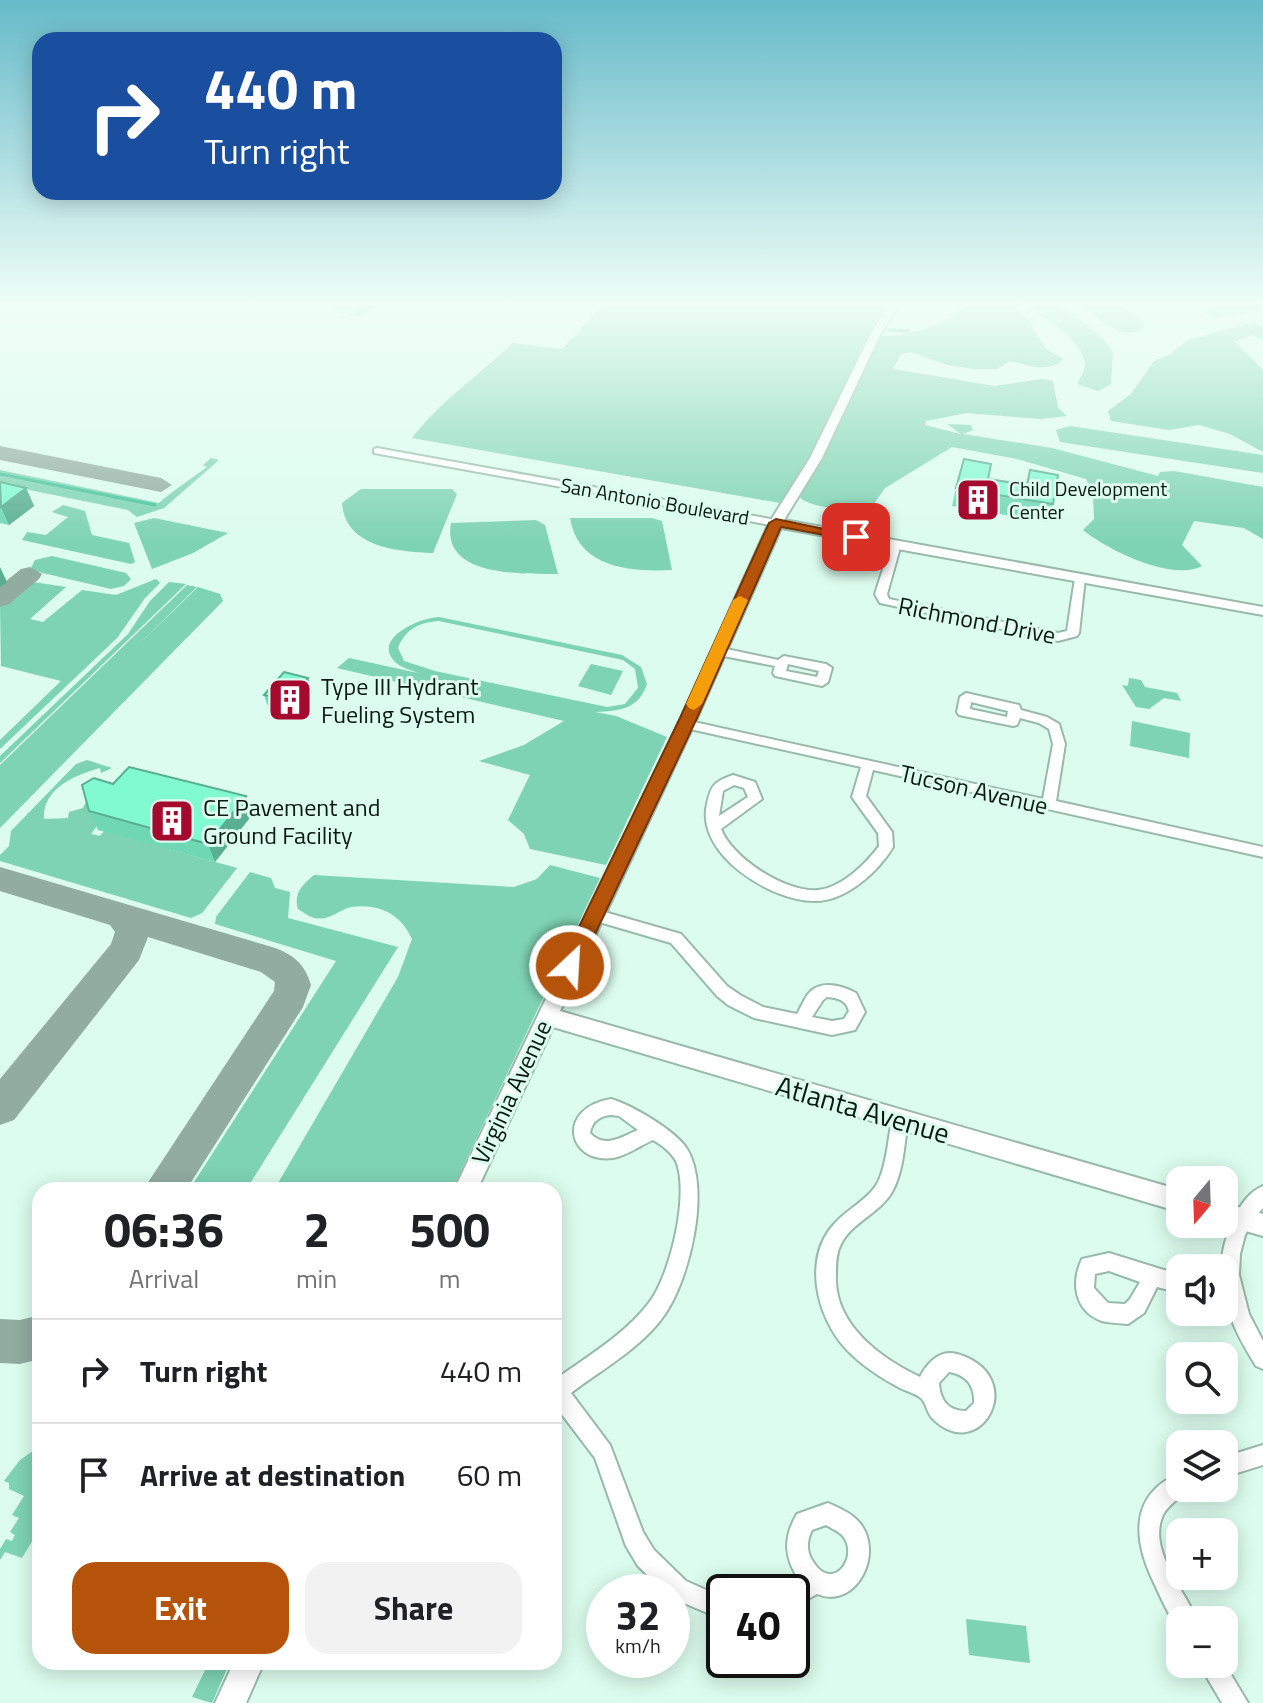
<!DOCTYPE html>
<meta charset="utf-8">
<style>
:root{--surface:#fff;--page:#f2f2f2;--text:#202124;--muted:#757577;--line:#e0e0e0;--accent:#b45309}
body{margin:0;font-family:"Titillium Web",sans-serif;background:var(--page);color:var(--text);height:100vh;display:flex;flex-direction:column;font-size:30px;white-space:nowrap}
*{box-sizing:border-box;margin:0}
p{font-size:26px;color:var(--muted)}
.icon{flex:none;width:44px;height:44px;fill:none;stroke:currentColor;stroke-width:2;stroke-linecap:round;stroke-linejoin:round}
.map{position:relative;flex:1;overflow:hidden}
.details{position:absolute;left:32px;top:1182px;width:530px;height:488px;display:flex;flex-direction:column;background:var(--surface);border-radius:24px;box-shadow:0 4px 20px #0003}
.details>*{flex:none}
.banner{position:absolute;left:32px;top:32px;width:530px;height:168px;border-radius:24px;box-shadow:0 4px 20px #0003;background:#1a4fa0;color:#fff;overflow:hidden}
.needle{width:52px;rotate:199deg}
.controls{position:absolute;left:1166px;top:1166px;display:grid;gap:16px}
.controls a{display:grid;place-items:center;width:72px;height:72px;border-radius:16px;background:var(--surface);box-shadow:0 4px 20px #0003;font-size:40px}
.speed{position:absolute;left:586px;top:1574px;display:flex;gap:16px;font-size:40px;font-weight:700;text-align:center}
.speed>*{display:grid;place-content:center;width:104px;height:104px;border-radius:50%;background:var(--surface);box-shadow:0 4px 20px #0003;line-height:1}
.speed small{font-size:20px;font-weight:400}
.speed .limit{border:4px solid #111;border-radius:12px;background:#fff;color:#111}
.pin{position:absolute;display:grid;place-items:center;width:68px;height:68px;color:#fff;margin:-34px;border-radius:16px;box-shadow:0 4px 12px #0006}
.me{position:absolute;width:88px;margin:-44px;rotate:25deg;stroke-linejoin:round;filter:drop-shadow(0 0 6px #0008)}
.turn{display:flex;align-items:center;gap:28px;height:168px;padding:0 40px;font-size:36px}
.turn .icon{width:104px;height:104px;stroke-width:2.5}
.turn b{display:block;font-size:56px;line-height:68px}
.eta{display:flex;justify-content:space-evenly;align-items:center;height:136px;text-align:center}
.eta b{font-size:48px;font-weight:700;line-height:56px}
.primary-button{display:flex;gap:16px;margin-top:auto;padding:16px 40px}
.primary-button a{flex:1;height:92px;border-radius:24px;background:var(--accent);color:#fff;font-size:32px;font-weight:700;line-height:92px;text-align:center}
.primary-button a+a{background:var(--page);color:var(--text)}
ul{padding:0;list-style:none}
li{display:flex;align-items:center;gap:24px;height:104px;padding:0 40px;border-top:2px solid var(--line)}
li div{flex:1}
li b{display:block;font-size:30px}
li em{font-style:normal}
.map>svg:first-child{display:block}
.green{fill:#7fd3b5;fill-rule:evenodd}
.lines{fill:none;stroke-linecap:round;stroke-linejoin:round}
.stream{stroke:#44c39b;stroke-width:3}
.taxiway{fill:#92aca2;fill-rule:evenodd}
.minor-casing{stroke:#99b9ac;stroke-width:4}
.tertiary-casing{stroke:#99b9ac;stroke-width:4}
.minor{fill:#fff;fill-rule:evenodd}
.tertiary{fill:#fff;fill-rule:evenodd}
.wall{fill:#6fd7b4}
.shaded-wall{fill:#5aaf92}
.building{fill:#81fad1;stroke:#5aaf92;stroke-width:2}
.route{fill:#b45309;stroke:#753606;stroke-width:2}
.slow{fill:#f59e0b}
.labels{text-anchor:middle;dominant-baseline:central;stroke-width:6;stroke-linejoin:round;paint-order:stroke}
.far-poi-label{font-size:20px;fill:#0d1914;stroke:#dbfcee;text-anchor:start}
.far-street-label{font-size:20px;fill:#0d1914;stroke:#dbfcee}
.street-label{font-size:24px;fill:#0d1914;stroke:#dbfcee}
.poi-label{font-size:24px;fill:#0d1914;stroke:#dbfcee;text-anchor:start}
.near-street-label{font-size:28px;fill:#0d1914;stroke:#dbfcee}
</style>
<div class="map">
<svg width="1263" height="1703" viewBox="0 0 1263 1703">
<rect width="100%" height="100%" fill="#dbfcee"/>
<!-- green -->
<path class="green" d="M 603,305 L 892,305 L 862,346 L 810,460 L 780,503 L 412,438 C 441,401 479,375 513,343 L 562,349 Z
M 967,305 L 1012,305 L 1028,320 L 1046,349 L 1063,359 C 1049,374 1028,365 1010,361 L 997,369 L 973,369 L 947,365 L 911,352 L 901,354 L 893,369 L 994,386 L 1042,379 L 1053,381 L 1058,408 L 1067,416 L 1041,419 L 967,413 L 926,421 L 925,425 L 961,434 L 947,424 L 971,425 L 973,430 L 963,434 L 1052,448 L 1158,476 L 1160,472 L 1174,471 L 1263,487 L 1263,539 L 1244,528 L 1194,521 L 1182,545 L 1202,566 C 1172,582 1108,550 1083,530 L 1094,519 L 1093,494 L 1086,479 L 1017,459 L 952,447 L 885,488 L 871,508 C 850,508 818,511 800,498 L 878,336 C 911,337 942,326 967,305 Z
M 1026,305 L 1061,305 L 1102,337 L 1113,352 L 1111,384 L 1098,391 L 1077,384 C 1081,376 1087,369 1084,359 C 1078,338 1044,316 1026,305 Z
M 1080,305 L 1118,305 L 1141,318 L 1145,327 C 1123,345 1098,317 1080,305 Z
M 1213,305 L 1263,305 L 1263,310 L 1214,318 L 1201,311 Z
M 1254,322 L 1263,327 L 1263,340 L 1252,335 L 1235,342 L 1263,370 L 1263,452 L 1230,434 L 1199,425 L 1169,430 L 1111,421 L 1108,411 L 1131,394 L 1154,361 L 1169,355 L 1188,340 Z
M 1070,426 L 1263,455 L 1263,473 L 1060,442 L 1056,430 Z
M 211,458 L 219,460 L 164,508 L 137,517 L 128,510 L 0,484 L 0,470 L 159,503 C 176,488 191,479 207,467 L 203,465 Z
M 361,489 L 452,489 L 457,494 L 433,553 C 398,552 345,547 342,503 Z
M 63,505 L 85,511 L 92,535 L 129,543 L 135,562 L 131,564 L 22,540 L 27,532 L 46,535 L 68,517 L 52,512 Z
M 154,518 L 228,533 L 193,553 L 152,569 L 134,523 Z
M 570,518 L 652,518 L 662,521 L 672,570 C 630,572 578,568 570,518 Z
M 536,520 L 545,525 L 558,574 C 522,574 441,577 451,523 Z
M 52,556 L 126,573 L 131,579 L 124,586 L 111,589 L 30,570 L 35,560 Z
M 156,579 L 160,583 L 145,598 L 117,638 L 0,749 L 0,740 L 61,681 L 1,666 L 0,605 L 33,582 L 66,587 L 30,619 L 43,622 L 82,590 L 116,595 Z
M 169,582 L 186,584 L 0,763 L 0,756 L 128,634 L 150,601 Z
M 187,585 L 197,587 L 131,652 L 198,587 L 220,594 L 223,601 L 0,828 L 0,765 Z
M 439,617 L 622,655 L 641,667 L 647,684 C 638,710 619,711 595,712 L 616,716 L 667,737 L 606,865 L 530,849 L 524,834 L 508,820 L 530,775 L 479,761 L 524,745 L 564,721 L 337,668 L 349,658 L 418,673 C 412,670 401,668 395,662 C 371,638 422,617 439,617 ZM 439,621 L 623,660 L 635,669 L 638,688 L 625,704 L 607,707 L 435,671 L 404,661 L 398,648 C 405,629 420,622 439,621 Z
M 591,664 L 623,671 L 611,695 L 578,686 Z
M 1129,678 L 1141,680 L 1145,687 L 1177,693 L 1181,701 L 1164,698 L 1149,709 L 1136,707 L 1122,685 L 1128,686 Z
M 1132,721 L 1190,733 L 1189,758 L 1130,746 Z
M 87,760 L 112,768 L 101,773 L 100,768 C 76,775 42,788 44,819 L 68,818 L 69,812 L 83,808 L 89,796 L 97,826 L 91,834 L 100,836 L 104,831 L 237,868 L 202,913 L 191,918 L 0,861 L 0,855 L 9,846 L 11,831 L 76,764 Z
M 550,865 L 600,878 L 452,1190 L 274,1190 L 398,977 L 412,939 C 401,914 379,903 351,907 C 338,910 330,921 315,918 C 309,917 303,912 298,909 C 293,894 303,884 314,875 L 514,887 L 537,879 Z
M 250,872 L 271,878 L 275,888 L 290,892 L 288,918 L 398,947 L 246,1190 L 189,1190 L 336,961 L 215,924 L 216,917 Z
M 40,1446 L 40,1528 L 22,1558 L 5,1552 L 0,1560 L 0,1549 L 6,1539 L 12,1541 L 15,1535 L 10,1532 L 19,1518 L 12,1515 L 24,1496 L 9,1489 L 9,1483 L 4,1481 L 20,1460 Z
M 966,1619 L 1026,1626 L 1030,1663 L 969,1655 Z
M 209,1662 L 230,1662 L 212,1703 L 192,1697 Z"/>
<g class="lines">
<!-- stream -->
<path class="stream" d="M 889,330 L 908,331
M 0,474 L 155,505"/>
<!-- taxiway -->
<path class="taxiway" d="M 0,446 L 161,478 L 172,485 L 161,492 L 0,460 Z
M 30,567 L 42,574 L 39,579 L 9,604 L 0,607 L 0,586 L 21,569 Z
M 0,867 L 272,947 C 293,954 305,964 311,985 L 303,1007 L 186,1190 L 143,1190 L 274,991 L 275,982 L 261,972 L 148,937 L 139,960 L 14,1120 L 0,1125 L 0,1079 L 111,944 L 115,932 L 110,925 L 0,891 Z
M 40,1315 L 40,1359 L 20,1364 L 0,1363 L 0,1319 L 20,1320 Z"/>
<!-- minor casing -->
<g class="minor-casing">
<path id="minor" d="M 377,448 L 776,520 L 781,523 L 776,526 L 374,453 L 374,449 Z
M 896,541 L 901,544 L 887,594 L 889,599 L 1058,633 L 1067,631 L 1075,578 L 1080,575 L 1085,578 L 1079,633 L 1077,636 L 1058,641 L 880,603 L 875,594 L 891,544 Z
M 717,647 L 778,660 L 784,656 L 826,664 L 832,668 L 828,682 L 822,686 L 775,676 L 773,673 L 775,666 L 713,654 L 713,648 ZM 788,664 L 819,671 L 817,677 L 786,671 Z
M 966,693 L 1019,705 L 1021,710 L 1047,717 L 1059,724 L 1065,744 L 1056,801 L 1263,847 L 1263,857 L 873,770 L 866,796 L 892,832 L 893,847 C 878,872 845,902 814,901 C 771,901 695,854 707,804 C 711,785 714,782 733,775 L 755,782 L 762,799 L 721,829 C 732,858 786,893 818,890 C 841,888 866,864 879,846 L 878,833 L 852,797 L 861,767 L 681,727 L 679,724 L 685,720 L 1043,799 L 1053,744 L 1049,729 L 1039,723 L 1020,718 L 1017,725 L 1013,726 L 959,715 L 957,712 L 960,697 ZM 971,702 L 1008,711 L 1007,717 L 970,709 ZM 734,785 L 744,788 L 748,797 L 719,816 L 723,791 Z
M 594,909 L 681,934 L 727,986 L 740,995 L 763,1007 L 797,1014 C 801,1008 805,996 811,991 C 823,980 843,986 856,993 L 865,1012 L 855,1030 L 832,1035 L 754,1018 L 728,1005 L 717,996 L 671,943 L 589,919 L 587,915 L 589,911 ZM 827,997 C 838,998 846,1000 849,1011 L 844,1019 L 832,1021 L 812,1017 L 823,1000 Z
M 611,1099 C 632,1105 676,1131 687,1149 C 711,1188 690,1278 665,1314 C 642,1348 602,1369 571,1393 L 610,1445 L 643,1532 L 654,1550 L 686,1581 L 724,1598 L 724,1620 L 672,1598 L 672,1592 L 665,1592 L 638,1566 L 626,1546 L 595,1458 L 554,1404 L 554,1378 L 556,1379 C 588,1356 624,1335 648,1304 C 670,1277 690,1194 676,1161 C 671,1152 662,1145 653,1140 C 641,1145 626,1156 613,1158 C 567,1164 556,1108 611,1099 ZM 611,1115 L 619,1116 L 638,1130 C 621,1137 605,1149 590,1133 C 592,1121 600,1116 611,1115 Z
M 900,1112 L 906,1115 L 908,1120 C 904,1144 904,1170 892,1192 C 880,1213 852,1222 841,1244 C 836,1253 836,1265 836,1274 C 833,1324 880,1358 920,1377 C 927,1363 940,1349 957,1354 C 1030,1375 982,1465 934,1420 C 927,1414 927,1405 922,1399 C 917,1394 906,1391 900,1388 C 881,1378 861,1365 846,1349 C 816,1316 802,1257 836,1222 C 849,1208 871,1198 879,1180 C 887,1162 888,1139 892,1120 L 894,1115 ZM 949,1372 C 966,1375 975,1385 974,1403 L 966,1411 C 948,1411 940,1400 939,1383 Z
M 1263,1186 L 1263,1208 L 1253,1219 L 1245,1235 L 1240,1254 L 1239,1275 L 1249,1314 L 1263,1341 L 1263,1369 L 1256,1366 C 1234,1330 1224,1311 1224,1268 L 1221,1268 C 1222,1242 1237,1196 1263,1186 Z
M 1109,1253 L 1180,1275 L 1180,1293 L 1157,1287 L 1144,1313 L 1128,1324 C 1120,1323 1110,1323 1102,1321 C 1074,1311 1071,1282 1082,1259 ZM 1109,1271 L 1140,1282 L 1130,1299 L 1125,1304 L 1108,1303 L 1094,1288 L 1095,1274 Z
M 1263,1445 L 1263,1465 L 1224,1477 L 1224,1457 Z
M 1180,1473 L 1180,1488 L 1189,1488 C 1182,1498 1169,1503 1163,1515 C 1147,1550 1185,1590 1197,1620 L 1180,1620 L 1180,1629 C 1169,1617 1162,1600 1155,1585 C 1134,1543 1127,1495 1180,1473 Z
M 828,1503 C 837,1507 849,1512 856,1519 C 887,1548 858,1611 817,1594 L 792,1608 L 792,1592 L 783,1592 L 799,1580 C 784,1557 783,1538 797,1514 ZM 826,1525 C 831,1528 838,1531 842,1535 C 861,1556 832,1595 812,1560 C 806,1550 807,1540 812,1530 Z
M 1224,1663 L 1248,1703 L 1222,1703 L 1199,1664 Z"/>
</g>
<!-- tertiary casing -->
<g class="tertiary-casing">
<path id="tertiary" d="M 889,305 L 899,305 L 880,335 L 822,458 L 784,520 L 1263,607 L 1263,615 L 781,528 L 697,718 L 560,1011 L 1180,1190 L 1180,1212 L 553,1027 L 477,1190 L 454,1190 L 681,718 L 769,523 L 810,458 L 870,335 Z
M 1224,1203 L 1263,1214 L 1263,1236 L 1221,1224 L 1224,1224 Z
M 234,1662 L 264,1662 L 246,1703 L 215,1703 Z"/>
</g>
<!-- minor -->
<use href="#minor" class="minor"/>
<!-- tertiary -->
<use href="#tertiary" class="tertiary"/>
</g>
<!-- wall -->
<path class="wall" d="M 332,305 L 377,305 L 358,317 L 334,311 Z
M 1030,470 L 1053,504 L 1048,522 L 952,506 L 956,488 L 988,479 L 1026,485 Z
M 0,482 L 26,488 L 34,506 L 9,525 L 0,523 Z
M 308,678 L 312,692 L 293,715 L 269,709 L 264,695 Z
M 113,784 L 246,796 L 252,815 L 215,862 L 98,830 L 89,811 Z"/>
<!-- shaded-wall -->
<path class="shaded-wall" d="M 356,305 L 377,305 L 358,317 Z
M 26,488 L 34,506 L 9,525 L 1,507 Z
M 0,567 L 7,582 L 0,587 Z
M 308,678 L 312,692 L 293,715 L 289,701 Z
M 246,796 L 252,815 L 215,862 L 208,844 Z"/>
<!-- building -->
<path class="building" d="M 964,459 L 991,464 L 988,479 L 1027,485 L 1030,470 L 1058,475 L 1053,504 L 956,488 Z
M 0,482 L 26,488 L 1,507 Z
M 284,672 L 308,678 L 289,701 L 264,695 Z
M 129,767 L 246,796 L 208,844 L 89,811 L 82,785 L 94,778 L 113,784 Z"/>
<!-- sky -->
<linearGradient id="sky" x2="0" y2="1"><stop stop-color="#66bac9"/><stop offset="0.56" stop-color="#effef7"/><stop offset="1" stop-color="#effef7" stop-opacity="0"/></linearGradient>
<rect width="1263" height="543" fill="url(#sky)"/>
<!-- route -->
<path class="route" d="M 776,519 L 863,537 L 856,541 L 781,527 L 697,718 L 580,966 L 577,971 L 563,971 L 560,966 L 680,718 L 769,523 Z"/>
<!-- slow -->
<path class="slow" d="M 740,596 L 748,600 L 702,704 L 694,710 L 689,708 L 686,704 L 733,600 Z"/>
<!-- icons -->
<defs>
<g id="building-square" transform="scale(2.3)"><rect x="-9" y="-9" width="18" height="18" rx="4" fill="#a50a2e" stroke="#dbfcee"/><path d="M-4-6H4V6H1V3H-1V6H-4ZM-2.5-4.3h1.7v1.8h-1.7ZM.8-4.3h1.7v1.8H.8ZM-2.5-1h1.7V.8h-1.7ZM.8-1h1.7V.8H.8Z" fill="#fff"/></g>
</defs>
<g fill-rule="evenodd">
<use href="#building-square" x="978" y="500"/>
<use href="#building-square" x="290" y="700"/>
<use href="#building-square" x="172" y="821"/>
</g>
<g class="labels">
<!-- far-poi labels -->
<g class="far-poi-label">
<text x="1009" y="488">Child Development<tspan x="1009" dy="23">Center</tspan></text>
</g>
<!-- far-street labels -->
<g class="far-street-label">
<text transform="translate(655 501) rotate(10)">San Antonio Boulevard</text>
</g>
<!-- street labels -->
<g class="street-label">
<text transform="translate(977 620) rotate(11)">Richmond Drive</text>
<text transform="translate(974 789) rotate(13)">Tucson Avenue</text>
<text transform="translate(511 1092) rotate(-65)">Virginia Avenue</text>
</g>
<!-- poi labels -->
<g class="poi-label">
<text x="321" y="686">Type III Hydrant<tspan x="321" dy="28">Fueling System</tspan></text>
<text x="203" y="807">CE Pavement and<tspan x="203" dy="28">Ground Facility</tspan></text>
</g>
<!-- near-street labels -->
<g class="near-street-label">
<text transform="translate(863 1109) rotate(16)">Atlanta Avenue</text>
</g>
</g>
</svg>
<div class="controls">
<a><svg class="needle" viewBox="-14 -14 28 28"><path d="M0-13l5 13h-10z" fill="#e53935"/><path d="M0 13l5-13h-10z" fill="#757577"/></svg></a>
<a><svg class="icon" aria-label="sound" viewBox="0 0 24 24"><path d="M4 9h4l5-4v14l-5-4H4zM17 9q2 3 0 6"/></svg></a>
<a><svg class="icon" aria-label="search" viewBox="0 0 24 24"><circle cx="10" cy="10" r="6"/><path d="M15 15l6 6"/></svg></a>
<a><svg class="icon" aria-label="layers" viewBox="0 0 24 24"><path d="M12 4l9 5-9 5-9-5zM3 14l9 5 9-5"/></svg></a>
<a>+</a>
<a>−</a>
</div>
<div class="speed"><div>32<small>km/h</small></div><div class="limit">40</div></div>
<div class="pin" style="left:856px;top:537px;background:#d93025"><svg class="icon" aria-label="arrive" viewBox="0 0 24 24"><path d="M6 21V4h12l-3 4 3 4H6"/></svg></div>
<svg class="me" style="left:570px;top:966px" viewBox="-20 -20 40 40"><circle r="17" fill="#b45309" stroke="#fff" stroke-width="3"/><path d="M0-11L8 9 0 5-8 9z" fill="#fff"/></svg>
<div class="banner">
<div class="turn"><svg class="icon" aria-label="right" viewBox="0 0 24 24"><path d="M7 20v-9h11M14 6l5 5-5 5"/></svg><div><b>440 m</b>Turn right</div></div>
</div>
<section class="details">
<div class="eta">
<div><b>06:36</b><p>Arrival</p></div>
<div><b>2</b><p>min</p></div>
<div><b>500</b><p>m</p></div>
</div>
<ul>
<li><svg class="icon" aria-label="right" viewBox="0 0 24 24"><path d="M7 20v-9h11M14 6l5 5-5 5"/></svg><div><b>Turn right</b></div><em>440 m</em></li>
<li><svg class="icon" aria-label="arrive" viewBox="0 0 24 24"><path d="M6 21V4h12l-3 4 3 4H6"/></svg><div><b>Arrive at destination</b></div><em>60 m</em></li>
</ul>
<div class="primary-button"><a>Exit</a><a>Share</a></div>
</section>
</div>
